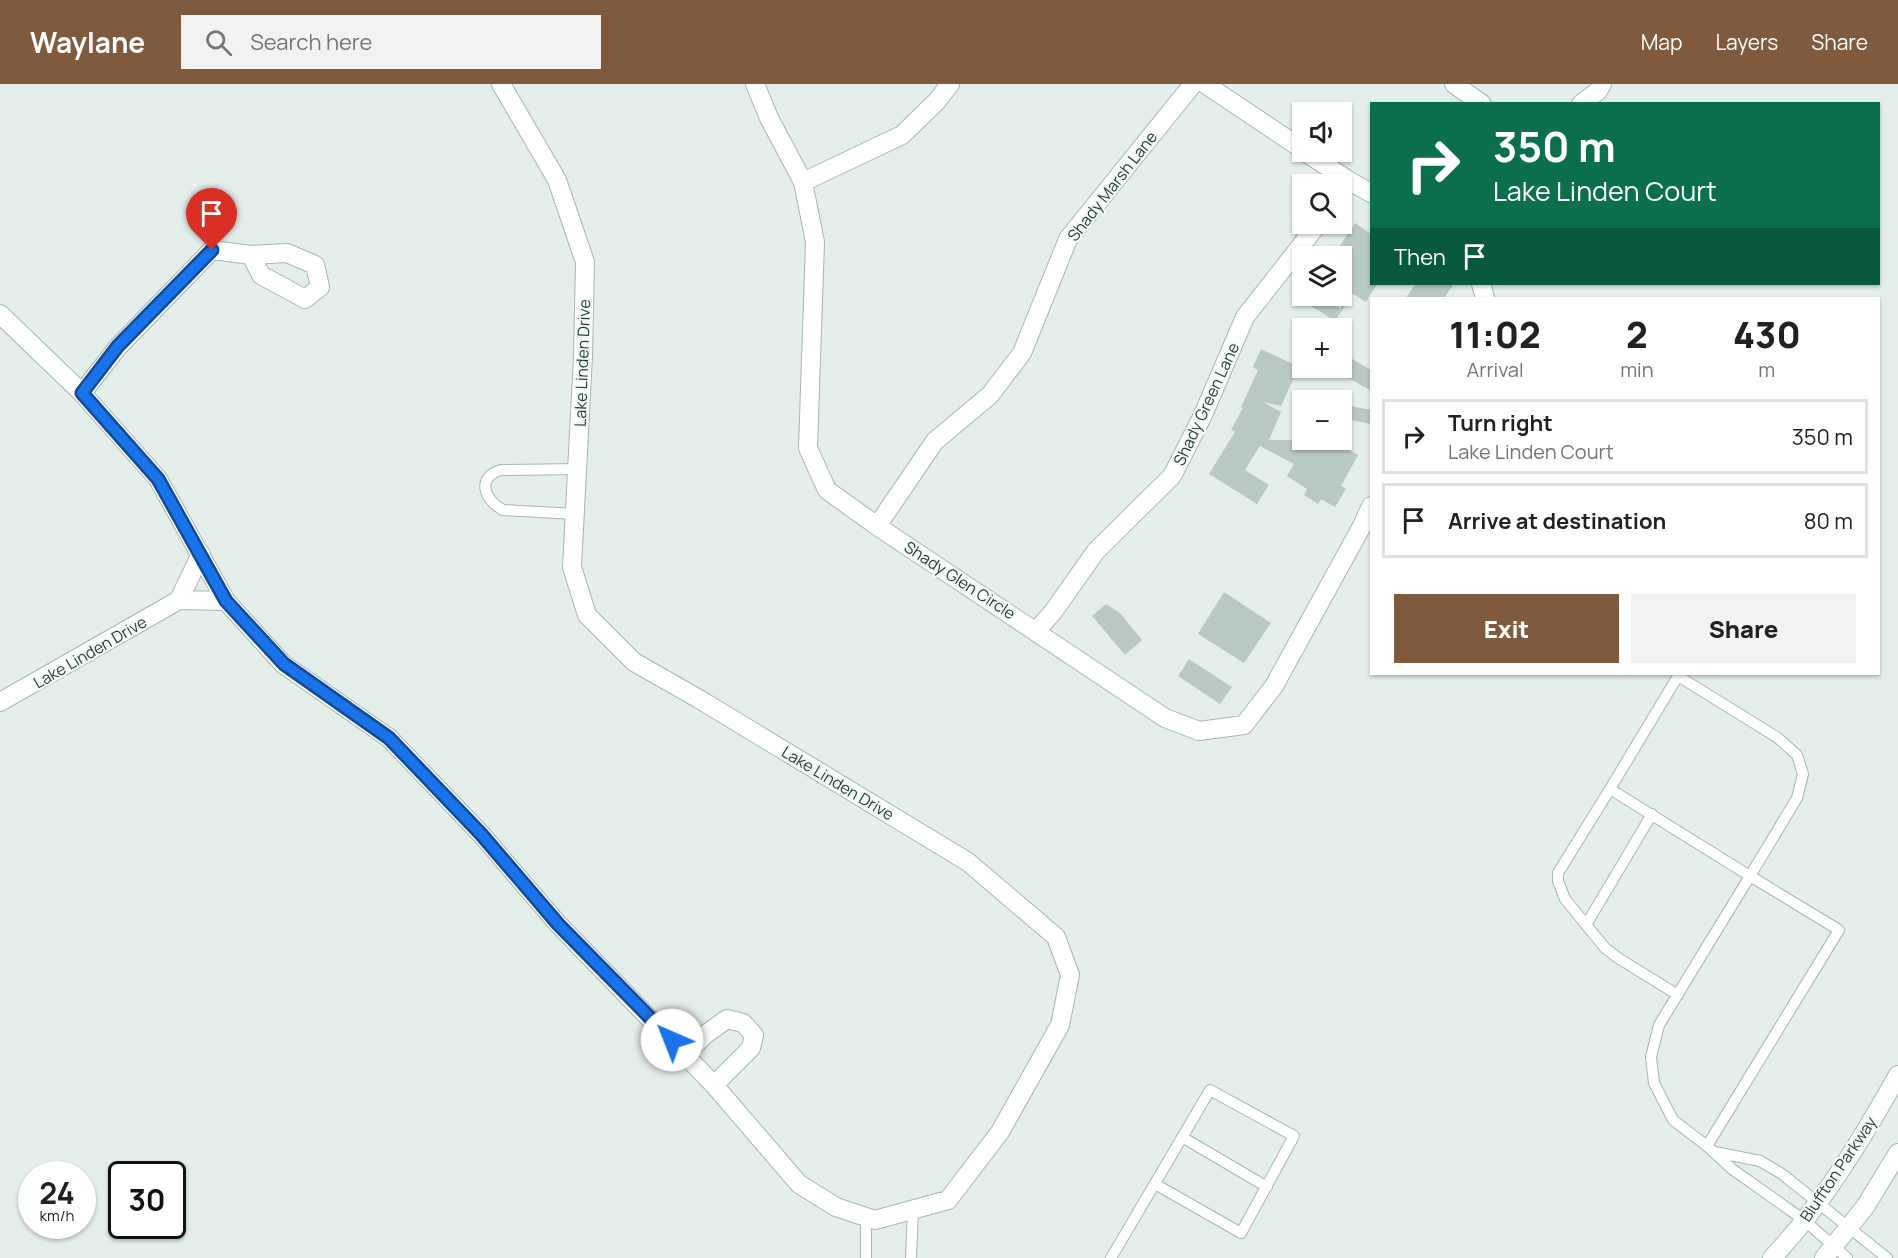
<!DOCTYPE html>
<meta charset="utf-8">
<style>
:root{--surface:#fff;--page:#f2f2f2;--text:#202124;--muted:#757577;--line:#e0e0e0;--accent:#805a3c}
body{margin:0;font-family:Manrope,sans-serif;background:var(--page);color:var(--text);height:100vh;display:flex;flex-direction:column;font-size:22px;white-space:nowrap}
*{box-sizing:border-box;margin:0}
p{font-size:20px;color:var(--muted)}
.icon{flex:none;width:33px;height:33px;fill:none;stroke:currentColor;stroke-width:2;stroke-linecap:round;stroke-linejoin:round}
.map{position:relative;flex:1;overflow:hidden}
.panel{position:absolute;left:1370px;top:213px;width:510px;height:378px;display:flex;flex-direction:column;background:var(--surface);border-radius:0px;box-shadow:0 2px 4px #0004}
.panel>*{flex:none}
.guide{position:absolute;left:1370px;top:18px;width:510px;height:183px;border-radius:0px;box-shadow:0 2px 4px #0004;background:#0b6e4f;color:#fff;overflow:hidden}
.fabs{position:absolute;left:1292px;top:18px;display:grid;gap:12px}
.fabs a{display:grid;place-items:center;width:60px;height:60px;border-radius:0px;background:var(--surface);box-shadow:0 2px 4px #0004;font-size:30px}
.speed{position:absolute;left:18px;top:1077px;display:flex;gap:12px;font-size:30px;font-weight:700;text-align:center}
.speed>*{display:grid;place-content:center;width:78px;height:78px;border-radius:50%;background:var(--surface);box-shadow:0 2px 4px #0004;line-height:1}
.speed small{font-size:15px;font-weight:400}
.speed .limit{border:3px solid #111;border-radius:9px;background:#fff;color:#111}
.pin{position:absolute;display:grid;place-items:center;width:51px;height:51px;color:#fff;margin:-62px -26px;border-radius:50% 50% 50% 0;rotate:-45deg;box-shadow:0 0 6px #0007}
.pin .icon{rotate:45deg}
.me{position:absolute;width:66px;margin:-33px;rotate:316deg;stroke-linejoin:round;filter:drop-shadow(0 0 4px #0008)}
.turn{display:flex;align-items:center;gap:21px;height:126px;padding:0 24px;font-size:27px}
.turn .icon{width:78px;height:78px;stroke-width:2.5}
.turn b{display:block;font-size:42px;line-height:51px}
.then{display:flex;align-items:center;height:57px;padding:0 24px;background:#0003;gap:12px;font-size:22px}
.eta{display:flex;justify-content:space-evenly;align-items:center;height:102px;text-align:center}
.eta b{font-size:36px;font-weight:800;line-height:42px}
.button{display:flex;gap:12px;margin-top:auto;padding:12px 24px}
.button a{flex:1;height:69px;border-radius:0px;background:var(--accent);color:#fff;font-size:24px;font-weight:800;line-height:69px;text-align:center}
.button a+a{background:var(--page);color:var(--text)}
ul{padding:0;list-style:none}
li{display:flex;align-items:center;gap:18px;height:75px;margin:0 12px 9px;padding:0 12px;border:3px solid var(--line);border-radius:0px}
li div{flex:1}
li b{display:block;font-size:22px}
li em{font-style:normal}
header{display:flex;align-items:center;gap:36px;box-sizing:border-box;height:84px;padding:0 30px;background:var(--accent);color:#fff}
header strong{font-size:28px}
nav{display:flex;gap:33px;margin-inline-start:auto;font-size:21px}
.search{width:420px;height:54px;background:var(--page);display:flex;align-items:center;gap:15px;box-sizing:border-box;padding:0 21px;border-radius:0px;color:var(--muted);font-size:22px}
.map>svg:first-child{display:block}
.building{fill:#b9c9c5}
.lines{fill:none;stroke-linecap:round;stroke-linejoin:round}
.lane-casing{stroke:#a6b6b4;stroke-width:12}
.street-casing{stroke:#a6b6b4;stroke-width:20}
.secondary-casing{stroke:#a2bab6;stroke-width:20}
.lane{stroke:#fff;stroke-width:10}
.street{stroke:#fff;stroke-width:18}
.secondary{stroke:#fff;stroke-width:18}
.route-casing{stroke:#114b97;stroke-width:15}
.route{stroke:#1a73e8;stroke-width:10}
.labels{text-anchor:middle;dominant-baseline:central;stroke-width:4.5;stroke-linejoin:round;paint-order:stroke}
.street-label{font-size:16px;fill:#22403e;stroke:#f5faf8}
</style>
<header>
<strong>Waylane</strong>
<div class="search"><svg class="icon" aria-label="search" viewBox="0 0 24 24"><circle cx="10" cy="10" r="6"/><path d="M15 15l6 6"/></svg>Search here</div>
<nav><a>Map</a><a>Layers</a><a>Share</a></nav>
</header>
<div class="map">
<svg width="1898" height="1174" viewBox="0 0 1898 1174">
<rect width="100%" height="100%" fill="#e4eeeb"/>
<!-- building -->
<path class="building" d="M 1355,139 L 1371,150 L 1371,200 L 1377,200 L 1366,218 L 1353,210 L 1335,237 L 1295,212 L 1320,212 L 1341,225 L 1341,172 L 1333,172 Z
M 1415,200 L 1454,200 L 1444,214 L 1406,214 Z
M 1261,265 L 1299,283 L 1281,322 L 1263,318 L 1281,328 L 1269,356 L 1330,356 L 1358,371 L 1341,402 L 1346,405 L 1335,423 L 1321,415 L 1318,420 L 1304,411 L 1307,405 L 1287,392 L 1294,380 L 1260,362 L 1245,386 L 1269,401 L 1257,420 L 1209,390 L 1235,348 L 1231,346 L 1243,324 L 1241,323 L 1258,286 L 1253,283 Z
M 1349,273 L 1371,286 L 1371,307 L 1340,289 Z
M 1341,320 L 1371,326 L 1371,340 L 1341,334 Z
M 1224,508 L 1271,539 L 1244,579 L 1198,550 Z
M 1106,520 L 1120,529 L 1142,556 L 1125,571 L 1092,532 Z
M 1189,575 L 1232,603 L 1220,620 L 1178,592 Z"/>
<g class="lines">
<!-- lane casing -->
<g class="lane-casing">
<path id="lane" d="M 575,430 L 503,426 C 484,416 476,393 501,386 L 577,385
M 1610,705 L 1558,789 L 1558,797 L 1565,815 L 1605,864 L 1618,874 L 1678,911
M 1586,841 L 1652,730
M 1182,1053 L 1267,1103
M 1707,1062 L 1839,846 L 1750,792 L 1797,714 L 1803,690 L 1797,671 L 1778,654 L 1678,592 L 1610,705 L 1750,792 L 1659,941 L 1651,973 L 1654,999 L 1673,1036 L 1707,1062 L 1732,1085 L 1804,1136 L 1847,1174
M 1715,1068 L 1760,1077 L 1782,1090 L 1887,1174
M 866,1174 L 866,1133
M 911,1174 L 913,1125
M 1111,1174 L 1210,1006 L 1294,1052 L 1241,1149 L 1155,1100"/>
</g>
<!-- street casing -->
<g class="street-casing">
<path id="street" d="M 755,0 L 769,34 L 803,98 L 815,158 L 808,364 L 827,406 L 877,442 L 1165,634 L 1199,647 L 1244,641 L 1274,602 L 1362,442 L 1371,422
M 1205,0 L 1302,65
M 1454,0 L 1482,20
M 1581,20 L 1598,7 L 1602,0
M 1305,68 L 1351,98 L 1371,109
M 803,98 L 902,51 L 937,17 L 950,0
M 1481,200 L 1485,214
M 0,230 L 82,309 L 158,395 L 226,517 L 283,580 L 389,654 L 481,750 L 558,840 L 714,1001 L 799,1100 L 836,1123 L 875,1136 L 948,1116 L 1000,1048 L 1060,941 L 1070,891 L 1056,853 L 968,778 L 699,615 L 634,578 L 587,531 L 572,483 L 583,272 L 585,178 L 557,96 L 501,0
M 82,309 L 118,263 L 212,166 L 251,171 L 261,191 L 305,215 L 320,203 L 315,181 L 287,169 L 251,171
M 877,442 L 935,357 L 990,311 L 1022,269 L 1068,155 L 1193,0
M 201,470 L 179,516 L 226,517
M 1036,547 L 1053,528 L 1096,467 L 1172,392 L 1203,331 L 1245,233 L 1318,140
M 0,618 L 179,516
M 685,970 L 706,950 L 727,935 L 743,939 L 754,951 L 751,964 L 714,1001"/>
</g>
<!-- secondary casing -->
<g class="secondary-casing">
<path id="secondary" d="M 1772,1174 C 1823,1120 1862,1055 1898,991
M 1824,1174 L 1865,1123 L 1898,1069"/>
</g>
<!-- lane -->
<use href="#lane" class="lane"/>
<!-- street -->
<use href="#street" class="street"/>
<!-- secondary -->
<use href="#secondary" class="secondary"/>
</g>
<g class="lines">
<!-- route casing -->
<g class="route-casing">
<path id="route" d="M 212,166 L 118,262 L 82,309 L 158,395 L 226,517 L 284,580 L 389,654 L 481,750 L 558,840 L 672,956"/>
</g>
<!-- route -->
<use href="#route" class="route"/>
</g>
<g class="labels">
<!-- street labels -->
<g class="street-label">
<text transform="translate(1112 102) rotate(-52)">Shady Marsh Lane</text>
<text transform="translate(582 279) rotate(-88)">Lake Linden Drive</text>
<text transform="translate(1206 320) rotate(-65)">Shady Green Lane</text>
<text transform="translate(960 496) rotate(33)">Shady Glen Circle</text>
<text transform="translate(90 568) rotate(-30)">Lake Linden Drive</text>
<text transform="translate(838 699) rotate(31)">Lake Linden Drive</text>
<text transform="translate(1838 1085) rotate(-56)">Bluffton Parkway</text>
</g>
</g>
</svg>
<div class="fabs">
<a><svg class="icon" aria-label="sound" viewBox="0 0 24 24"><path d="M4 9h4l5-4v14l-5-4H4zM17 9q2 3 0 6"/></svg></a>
<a><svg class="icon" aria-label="search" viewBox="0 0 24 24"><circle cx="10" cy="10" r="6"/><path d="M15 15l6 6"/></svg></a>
<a><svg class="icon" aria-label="layers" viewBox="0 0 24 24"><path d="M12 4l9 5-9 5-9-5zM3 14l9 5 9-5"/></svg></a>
<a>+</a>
<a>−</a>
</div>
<div class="speed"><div>24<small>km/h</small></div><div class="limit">30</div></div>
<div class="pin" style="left:212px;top:166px;background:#d93025"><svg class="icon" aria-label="arrive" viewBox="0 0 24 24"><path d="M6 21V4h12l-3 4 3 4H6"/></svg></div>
<svg class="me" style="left:672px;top:956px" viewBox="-20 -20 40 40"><circle r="19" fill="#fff"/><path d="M0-13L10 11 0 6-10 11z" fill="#1a73e8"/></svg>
<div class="guide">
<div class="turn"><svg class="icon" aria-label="right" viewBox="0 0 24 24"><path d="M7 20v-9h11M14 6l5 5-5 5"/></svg><div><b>350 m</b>Lake Linden Court</div></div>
<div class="then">Then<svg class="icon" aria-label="arrive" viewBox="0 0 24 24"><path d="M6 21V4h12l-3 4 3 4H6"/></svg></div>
</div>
<section class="panel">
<div class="eta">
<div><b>11:02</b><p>Arrival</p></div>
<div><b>2</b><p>min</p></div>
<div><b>430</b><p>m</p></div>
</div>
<ul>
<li><svg class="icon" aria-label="right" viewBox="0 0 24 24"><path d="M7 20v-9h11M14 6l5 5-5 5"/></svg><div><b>Turn right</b><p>Lake Linden Court</p></div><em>350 m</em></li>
<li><svg class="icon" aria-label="arrive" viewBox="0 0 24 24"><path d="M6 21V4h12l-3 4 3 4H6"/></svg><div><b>Arrive at destination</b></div><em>80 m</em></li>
</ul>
<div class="button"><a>Exit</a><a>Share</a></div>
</section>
</div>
